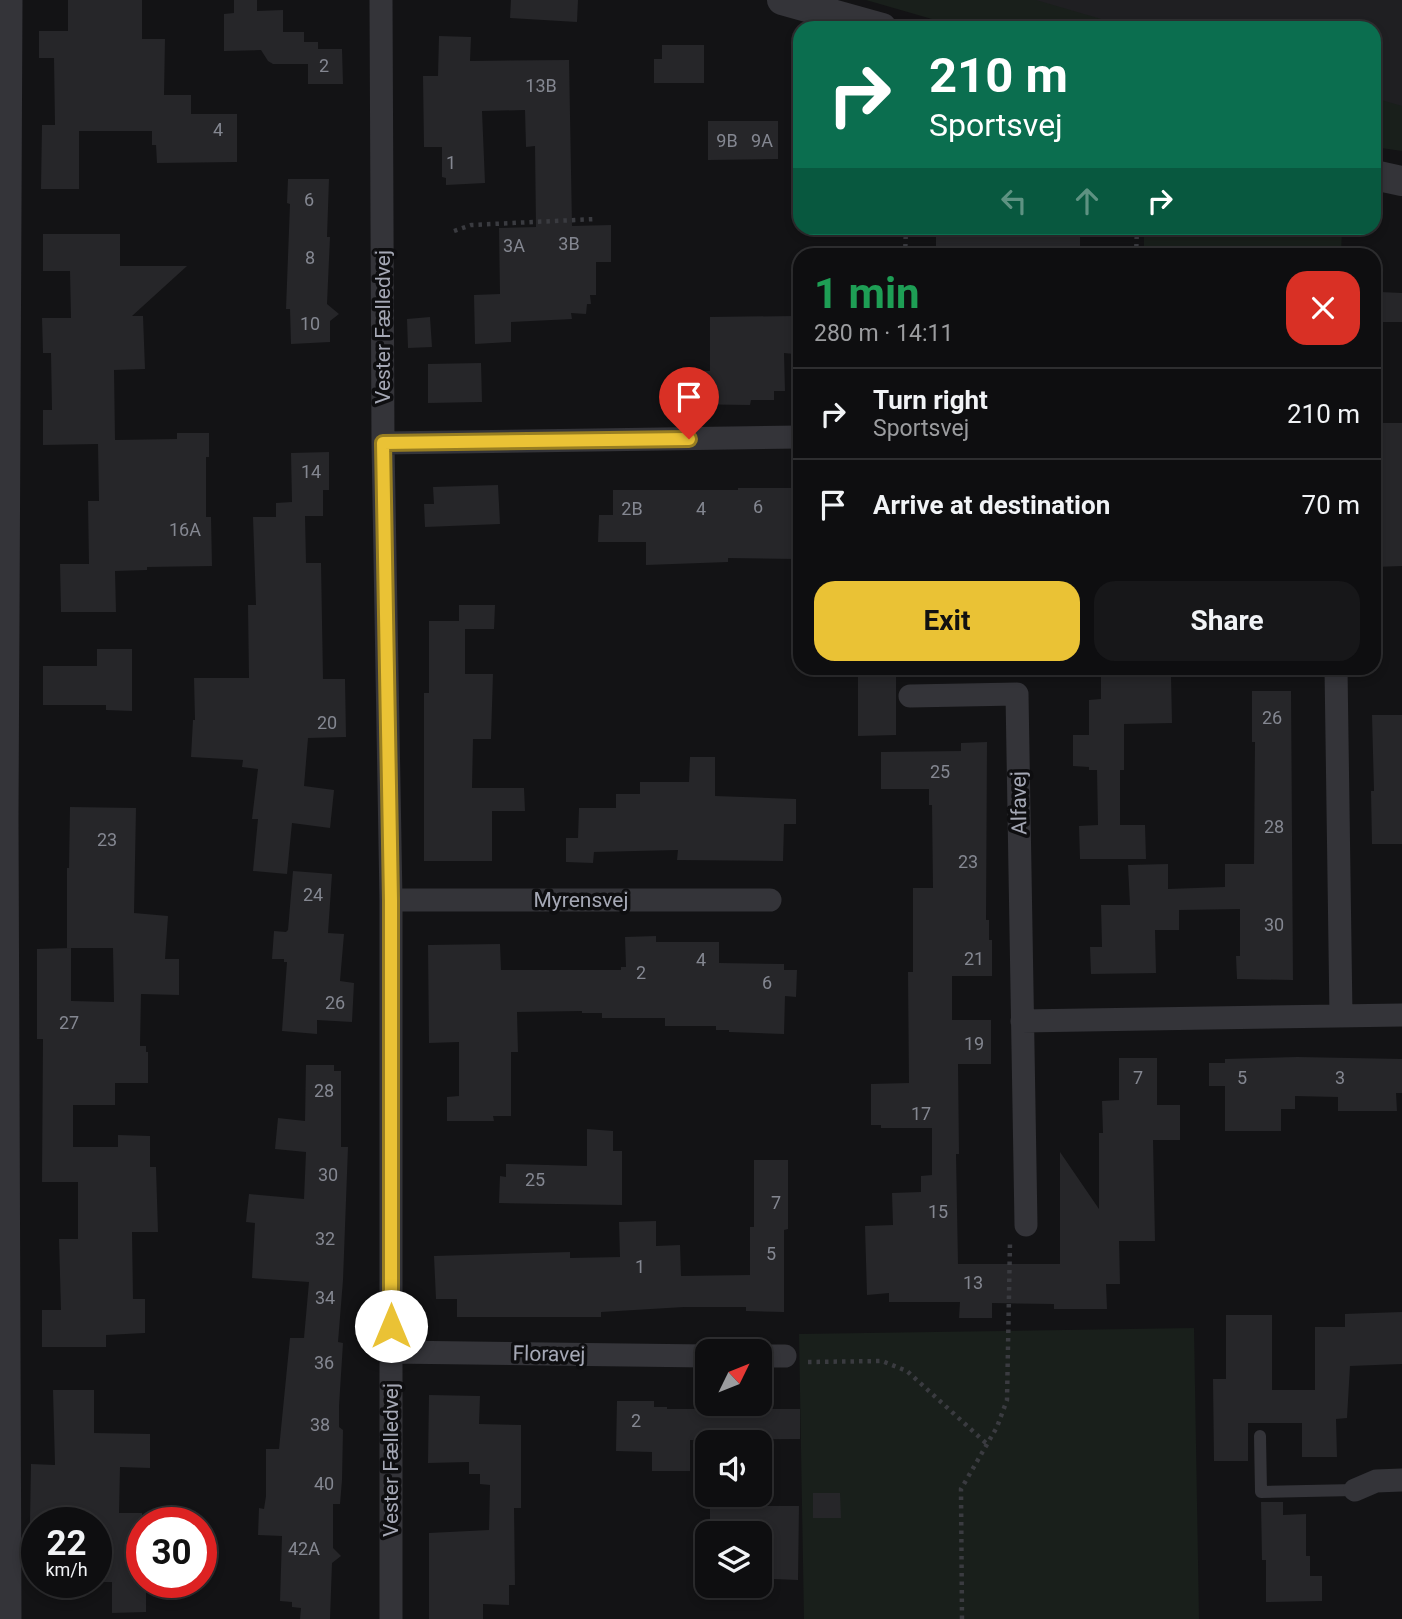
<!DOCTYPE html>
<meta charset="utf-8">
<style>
:root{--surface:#0e0e10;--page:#171719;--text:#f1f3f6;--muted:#9b9c9f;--line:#2e2e30;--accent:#eac235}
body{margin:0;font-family:Roboto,sans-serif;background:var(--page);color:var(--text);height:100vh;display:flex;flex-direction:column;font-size:26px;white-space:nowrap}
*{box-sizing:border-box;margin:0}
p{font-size:23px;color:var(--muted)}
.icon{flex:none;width:38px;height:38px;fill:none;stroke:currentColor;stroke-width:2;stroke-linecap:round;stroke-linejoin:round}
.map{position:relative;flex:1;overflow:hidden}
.side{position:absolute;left:793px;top:248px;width:588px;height:427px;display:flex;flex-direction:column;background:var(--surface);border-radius:21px;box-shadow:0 4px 10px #0003,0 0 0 2px var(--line)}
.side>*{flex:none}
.guide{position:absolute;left:793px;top:21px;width:588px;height:214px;border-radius:21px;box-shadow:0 4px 10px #0003,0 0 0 2px var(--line);background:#0b6e4f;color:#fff;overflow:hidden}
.needle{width:46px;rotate:47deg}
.buttons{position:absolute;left:695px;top:1339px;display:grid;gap:14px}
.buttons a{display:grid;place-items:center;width:77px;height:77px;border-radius:14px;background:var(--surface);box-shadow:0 4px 10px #0003,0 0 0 2px var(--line);font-size:35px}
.speed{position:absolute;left:21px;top:1507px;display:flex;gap:14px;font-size:35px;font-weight:700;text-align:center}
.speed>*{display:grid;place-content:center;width:91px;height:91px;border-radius:50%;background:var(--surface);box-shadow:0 4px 10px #0003,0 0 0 2px var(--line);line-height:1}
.speed small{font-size:18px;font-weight:400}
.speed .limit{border:10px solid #d22;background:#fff;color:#111}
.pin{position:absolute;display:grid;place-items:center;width:60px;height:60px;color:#fff;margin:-72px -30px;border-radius:50% 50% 50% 0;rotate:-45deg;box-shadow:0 0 7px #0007}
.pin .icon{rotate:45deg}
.me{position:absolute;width:77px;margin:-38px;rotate:0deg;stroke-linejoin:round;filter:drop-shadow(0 0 5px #0008)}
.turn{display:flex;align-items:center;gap:24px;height:147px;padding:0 21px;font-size:32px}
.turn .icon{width:91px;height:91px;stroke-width:2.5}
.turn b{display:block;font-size:49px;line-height:60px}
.lanes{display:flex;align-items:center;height:66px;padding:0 21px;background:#0003;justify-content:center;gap:35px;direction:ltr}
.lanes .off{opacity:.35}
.round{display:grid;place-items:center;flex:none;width:74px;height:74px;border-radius:21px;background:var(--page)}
.summary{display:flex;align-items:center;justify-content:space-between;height:119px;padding:0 21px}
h1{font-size:42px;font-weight:700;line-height:52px;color:#1e9e55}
.action{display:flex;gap:14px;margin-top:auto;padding:14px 21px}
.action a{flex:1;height:80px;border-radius:21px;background:var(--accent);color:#111;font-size:28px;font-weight:700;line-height:80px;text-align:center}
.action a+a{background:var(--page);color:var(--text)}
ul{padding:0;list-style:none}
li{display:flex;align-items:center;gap:21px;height:91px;padding:0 21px;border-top:2px solid var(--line)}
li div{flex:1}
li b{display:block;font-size:26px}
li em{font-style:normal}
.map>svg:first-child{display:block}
.built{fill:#1f1f22}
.green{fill:#191f1b}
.building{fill:#262629}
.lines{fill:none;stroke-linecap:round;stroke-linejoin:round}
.path{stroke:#3a3b40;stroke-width:4.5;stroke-dasharray:3.5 5;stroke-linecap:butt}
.service{stroke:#343439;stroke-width:12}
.minor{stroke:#343439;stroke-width:23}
.tertiary{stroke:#343439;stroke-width:30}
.route-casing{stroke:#987e22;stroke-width:18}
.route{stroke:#eac235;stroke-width:12}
.labels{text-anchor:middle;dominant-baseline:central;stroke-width:7;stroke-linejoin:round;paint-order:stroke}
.number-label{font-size:18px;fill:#848791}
.street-label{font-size:21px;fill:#a5a8b5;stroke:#0e0e10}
</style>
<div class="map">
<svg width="1402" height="1619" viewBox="0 0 1402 1619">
<rect width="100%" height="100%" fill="#131315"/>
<!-- built -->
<path class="built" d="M 1027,0 L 1402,0 L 1402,107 L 1374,99 L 1374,28 L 1125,28 Z"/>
<!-- green -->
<path class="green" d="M 866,0 L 1036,0 L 1132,28 L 963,28 Z
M 1374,98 L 1402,106 L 1402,151 L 1374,147 Z
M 1144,228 L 1342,228 L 1341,255 L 1144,255 Z
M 1194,1328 L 1199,1619 L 804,1619 L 799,1334 Z"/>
<!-- building -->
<path class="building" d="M 68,0 L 142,0 L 142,39 L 165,39 L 164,95 L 191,95 L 191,114 L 237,114 L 237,162 L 157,163 L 156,145 L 152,145 L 152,131 L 79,131 L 79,189 L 41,189 L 42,125 L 55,125 L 54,58 L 39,58 L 39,31 L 68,31 Z
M 234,0 L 257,0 L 257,11 L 283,10 L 283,32 L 304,32 L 304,42 L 318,42 L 318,49 L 342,49 L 343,84 L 308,84 L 308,64 L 273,64 L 268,61 L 261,50 L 224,51 L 224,14 L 234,13 Z
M 511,0 L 578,0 L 577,22 L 510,18 Z
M 439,36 L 471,37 L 470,61 L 569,60 L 572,226 L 611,225 L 611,262 L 596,262 L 596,295 L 590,295 L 591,304 L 587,304 L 586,314 L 571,313 L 572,319 L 511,322 L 511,342 L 475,344 L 474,295 L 500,294 L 499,228 L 536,227 L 535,146 L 526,147 L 525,110 L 482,111 L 485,183 L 446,185 L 446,178 L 442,177 L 442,147 L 424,147 L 423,76 L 438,76 Z
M 662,45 L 704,45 L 704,83 L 654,83 L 654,59 L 662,59 Z
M 708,121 L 778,121 L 778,159 L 708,160 Z
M 288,179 L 329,179 L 327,237 L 330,237 L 327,304 L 339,314 L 330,321 L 330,342 L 291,344 L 290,309 L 286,309 L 290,204 L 287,203 Z
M 936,228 L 1080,228 L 1080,256 L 936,256 Z
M 43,234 L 120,234 L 120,266 L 187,266 L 132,316 L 143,316 L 145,369 L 114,370 L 115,440 L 177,439 L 177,433 L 209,433 L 209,457 L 206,457 L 206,517 L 211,517 L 212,566 L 147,567 L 147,570 L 115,571 L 116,612 L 61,612 L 60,564 L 89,564 L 88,501 L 99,501 L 98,444 L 43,445 L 43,410 L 52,410 L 51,353 L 43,353 L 42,318 L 71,318 L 70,271 L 43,271 Z
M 1380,292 L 1402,293 L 1402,322 L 1379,322 Z
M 795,316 L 794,354 L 784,353 L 785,391 L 774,391 L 774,400 L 751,400 L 750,405 L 678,404 L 678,371 L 710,371 L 710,317 Z
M 430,317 L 432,347 L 408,348 L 407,319 Z
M 481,363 L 482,402 L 428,403 L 428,364 Z
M 1374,423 L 1402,423 L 1402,566 L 1374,567 Z
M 329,452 L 329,490 L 323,490 L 323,516 L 305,516 L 306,563 L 321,563 L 323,679 L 345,679 L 346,737 L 308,738 L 304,786 L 334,790 L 330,828 L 292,823 L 287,874 L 253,871 L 258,819 L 252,819 L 258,769 L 242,767 L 243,760 L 191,757 L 193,720 L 195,720 L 194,678 L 249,678 L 248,605 L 256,605 L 253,517 L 276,517 L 276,503 L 292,502 L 291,453 Z
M 498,485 L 500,524 L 425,527 L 424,504 L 434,504 L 433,487 Z
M 738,488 L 800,488 L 800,535 L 797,535 L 796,559 L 728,558 L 728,562 L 646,565 L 646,542 L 598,542 L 599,515 L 613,515 L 613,490 L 738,490 Z
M 459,605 L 495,605 L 494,629 L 465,629 L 465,674 L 493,674 L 491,739 L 473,739 L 472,788 L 524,788 L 525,811 L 492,811 L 492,861 L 424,861 L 424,693 L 429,693 L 429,621 L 459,621 Z
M 97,649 L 132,649 L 132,711 L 106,710 L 106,705 L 43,705 L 43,666 L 97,666 Z
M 858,668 L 896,668 L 896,735 L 858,736 Z
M 1101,674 L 1171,676 L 1172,723 L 1124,724 L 1124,770 L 1120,770 L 1120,825 L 1145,825 L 1146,859 L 1080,859 L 1079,826 L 1098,825 L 1097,770 L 1089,770 L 1089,767 L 1073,766 L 1073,735 L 1089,735 L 1089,700 L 1101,699 Z
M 1252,691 L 1291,691 L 1293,980 L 1237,979 L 1236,956 L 1240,956 L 1240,909 L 1179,910 L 1179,930 L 1155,930 L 1156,973 L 1091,974 L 1090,947 L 1102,947 L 1101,905 L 1130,905 L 1128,865 L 1168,864 L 1168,889 L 1225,887 L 1225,864 L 1254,864 L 1255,742 L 1252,742 Z
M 1372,715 L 1402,715 L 1402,844 L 1372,844 L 1371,791 L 1374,791 Z
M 987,742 L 986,920 L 989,920 L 989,940 L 992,940 L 992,976 L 952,976 L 952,1020 L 991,1020 L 991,1064 L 958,1064 L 959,1154 L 956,1154 L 958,1264 L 1060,1264 L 1060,1152 L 1099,1209 L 1099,1133 L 1103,1133 L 1102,1101 L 1119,1100 L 1119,1058 L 1157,1058 L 1157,1105 L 1180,1105 L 1180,1140 L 1153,1140 L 1155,1241 L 1119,1241 L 1120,1284 L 1106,1284 L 1107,1309 L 1054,1309 L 1054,1304 L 992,1303 L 992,1318 L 959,1318 L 960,1302 L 889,1302 L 889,1293 L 867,1295 L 865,1226 L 893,1225 L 892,1193 L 921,1192 L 921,1176 L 932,1175 L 932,1128 L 881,1128 L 881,1125 L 871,1125 L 871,1084 L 909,1083 L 908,972 L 913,972 L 913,888 L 933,888 L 932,805 L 929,805 L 929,789 L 881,789 L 881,752 L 961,751 L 961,743 Z
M 690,757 L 715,757 L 715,796 L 796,799 L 796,824 L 784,824 L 783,861 L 677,860 L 678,850 L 594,852 L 593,863 L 566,862 L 566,838 L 578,838 L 579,808 L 616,808 L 616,794 L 640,794 L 640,782 L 689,782 Z
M 70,807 L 136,808 L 134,913 L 168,916 L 165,959 L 179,959 L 179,995 L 141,994 L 140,1046 L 146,1046 L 146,1052 L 148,1052 L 148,1083 L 115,1083 L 115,1105 L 73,1105 L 73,1147 L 118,1147 L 118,1135 L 150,1136 L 150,1167 L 156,1167 L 158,1232 L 132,1232 L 133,1299 L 145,1299 L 145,1333 L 106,1335 L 106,1347 L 42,1347 L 42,1310 L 61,1310 L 59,1239 L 78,1239 L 78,1182 L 42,1182 L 43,1039 L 37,1039 L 37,949 L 71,948 L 71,1001 L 114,1002 L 113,948 L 67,948 L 67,868 L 69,868 Z
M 293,871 L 332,874 L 328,933 L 344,934 L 340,981 L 354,983 L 352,1022 L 317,1020 L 317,1034 L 282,1031 L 287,962 L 284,962 L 284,959 L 272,959 L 274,931 L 286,932 L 288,930 Z
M 656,936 L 656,942 L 719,942 L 719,963 L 784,964 L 784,970 L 797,970 L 796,997 L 785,996 L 784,1034 L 729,1032 L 729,1030 L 716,1030 L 716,1026 L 665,1026 L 665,1018 L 602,1018 L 602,1013 L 582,1013 L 582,1011 L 517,1012 L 518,1052 L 511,1052 L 511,1116 L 493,1116 L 494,1121 L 447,1121 L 447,1097 L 459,1096 L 459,1042 L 429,1043 L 428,945 L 500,944 L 501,970 L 621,970 L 621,967 L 626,967 L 625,937 Z
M 1297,1057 L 1402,1059 L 1402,1093 L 1396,1093 L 1397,1111 L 1338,1111 L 1338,1097 L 1295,1096 L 1295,1109 L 1281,1109 L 1281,1131 L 1225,1131 L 1225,1086 L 1209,1086 L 1209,1063 L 1225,1063 L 1225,1059 Z
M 306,1065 L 334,1065 L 334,1071 L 341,1071 L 341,1147 L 348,1147 L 343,1280 L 338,1342 L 343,1343 L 339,1406 L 339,1427 L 343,1430 L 342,1480 L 340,1504 L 333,1504 L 333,1548 L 341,1556 L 332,1563 L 330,1619 L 300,1619 L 301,1608 L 292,1607 L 292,1602 L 280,1601 L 282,1536 L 258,1535 L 259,1508 L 264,1509 L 266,1496 L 266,1449 L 279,1449 L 290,1338 L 304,1338 L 309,1282 L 252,1278 L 255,1223 L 246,1222 L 249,1194 L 304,1199 L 306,1152 L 275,1149 L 278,1118 L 305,1121 Z
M 587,1129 L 613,1131 L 613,1151 L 622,1151 L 622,1205 L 499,1203 L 500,1176 L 506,1177 L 506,1164 L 587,1166 Z
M 754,1160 L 788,1160 L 788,1229 L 784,1230 L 784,1312 L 746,1311 L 746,1307 L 684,1307 L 601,1312 L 601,1317 L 457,1317 L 457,1299 L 436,1299 L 434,1256 L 570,1252 L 570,1258 L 620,1257 L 619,1222 L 656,1221 L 656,1246 L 680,1245 L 681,1276 L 750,1275 L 750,1227 L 754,1227 Z
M 1402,1312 L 1402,1364 L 1350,1366 L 1347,1418 L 1336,1419 L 1337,1457 L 1302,1457 L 1302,1423 L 1248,1423 L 1248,1461 L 1214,1461 L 1213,1379 L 1226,1379 L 1226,1315 L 1272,1315 L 1272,1390 L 1315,1390 L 1315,1327 L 1345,1327 L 1345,1314 Z
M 53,1390 L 94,1390 L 94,1433 L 150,1434 L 150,1468 L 120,1467 L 119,1513 L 142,1513 L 142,1582 L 146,1582 L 146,1612 L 112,1613 L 112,1582 L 96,1582 L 96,1522 L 30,1522 L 31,1464 L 55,1465 Z
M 429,1395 L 480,1396 L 479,1424 L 521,1425 L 521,1508 L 514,1508 L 515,1585 L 509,1585 L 509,1605 L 483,1604 L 483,1619 L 429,1619 L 429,1533 L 489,1530 L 490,1485 L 480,1484 L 480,1474 L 469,1474 L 469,1462 L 428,1463 Z
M 617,1401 L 654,1401 L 654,1407 L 667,1407 L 667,1409 L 800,1409 L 800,1439 L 690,1440 L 690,1471 L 652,1471 L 652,1452 L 616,1451 Z
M 813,1493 L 840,1493 L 841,1518 L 813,1518 Z
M 1261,1502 L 1283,1502 L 1283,1515 L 1306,1514 L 1306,1556 L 1310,1556 L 1310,1576 L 1322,1576 L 1322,1601 L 1266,1602 L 1266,1560 L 1262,1560 Z
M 710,1506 L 799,1506 L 798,1580 L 774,1579 L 774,1543 L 760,1543 L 760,1533 L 710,1533 Z"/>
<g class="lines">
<!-- path -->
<path class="path" d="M 454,231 L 471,225 L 596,219
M 905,256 L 906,228
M 1136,256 L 1137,228
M 1081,668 L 1123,668
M 808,1362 L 882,1361 L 907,1371 L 987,1444
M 962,1619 L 961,1489 L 997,1427 L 1007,1400 L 1010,1242"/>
<!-- service -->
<path class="service" d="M 1260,1436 L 1261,1492 L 1355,1490"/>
<!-- minor -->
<path class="minor" d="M 381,0 L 383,443 L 391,900 L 391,1619
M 383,443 L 800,437
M 1336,668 L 1341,1016
M 910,696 L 1017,694 L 1026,1225
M 391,900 L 770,900
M 1022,1021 L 1402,1015
M 391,1352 L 707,1356
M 760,1356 L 785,1356
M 1355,1490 L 1376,1481 L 1402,1480
M 10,1619 L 7,819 L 11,0"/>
<!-- tertiary -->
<path class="tertiary" d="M 782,0 L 882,28
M 1374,175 L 1402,181"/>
</g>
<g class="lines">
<!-- route casing -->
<g class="route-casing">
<path id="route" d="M 391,1326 L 391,900 L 383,443 L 689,439"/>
</g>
<!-- route -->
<use href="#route" class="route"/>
</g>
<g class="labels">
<!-- number labels -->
<g class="number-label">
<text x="324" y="65">2</text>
<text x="541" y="85">13B</text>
<text x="218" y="129">4</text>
<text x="727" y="140">9B</text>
<text x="762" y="140">9A</text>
<text x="451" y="162">1</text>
<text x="309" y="199">6</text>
<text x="569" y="243">3B</text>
<text x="514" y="245">3A</text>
<text x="310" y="257">8</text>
<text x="310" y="323">10</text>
<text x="311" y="471">14</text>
<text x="758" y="506">6</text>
<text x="632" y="508">2B</text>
<text x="701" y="508">4</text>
<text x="185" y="529">16A</text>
<text x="1272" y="717">26</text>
<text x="327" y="722">20</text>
<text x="940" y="771">25</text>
<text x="1274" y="826">28</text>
<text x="107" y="839">23</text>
<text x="968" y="861">23</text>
<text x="313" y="894">24</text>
<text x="1274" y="924">30</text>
<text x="974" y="958">21</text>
<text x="701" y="959">4</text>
<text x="641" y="972">2</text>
<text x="767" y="982">6</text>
<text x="335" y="1002">26</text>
<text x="69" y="1022">27</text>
<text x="974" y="1043">19</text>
<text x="1138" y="1077">7</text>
<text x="1242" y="1077">5</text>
<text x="1340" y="1077">3</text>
<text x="324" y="1090">28</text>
<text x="921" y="1113">17</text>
<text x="328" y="1174">30</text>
<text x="535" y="1179">25</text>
<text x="776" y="1202">7</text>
<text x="938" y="1211">15</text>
<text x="325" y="1238">32</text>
<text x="771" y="1253">5</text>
<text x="640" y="1266">1</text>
<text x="973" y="1282">13</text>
<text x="325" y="1297">34</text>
<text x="324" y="1362">36</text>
<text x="636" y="1420">2</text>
<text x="320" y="1424">38</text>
<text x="324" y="1483">40</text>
<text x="304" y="1548">42A</text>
</g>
<!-- street labels -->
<g class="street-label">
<text transform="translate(383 327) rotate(-90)">Vester Fælledvej</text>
<text transform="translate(1019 803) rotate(-91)">Alfavej</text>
<text x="581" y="900">Myrensvej</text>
<text transform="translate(549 1354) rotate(1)">Floravej</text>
<text transform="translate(391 1460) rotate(-90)">Vester Fælledvej</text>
</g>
</g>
</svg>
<div class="buttons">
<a><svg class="needle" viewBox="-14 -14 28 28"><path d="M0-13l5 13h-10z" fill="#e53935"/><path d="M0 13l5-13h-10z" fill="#9b9c9f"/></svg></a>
<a><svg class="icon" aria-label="sound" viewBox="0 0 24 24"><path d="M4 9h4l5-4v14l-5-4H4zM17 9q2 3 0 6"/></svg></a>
<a><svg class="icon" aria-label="layers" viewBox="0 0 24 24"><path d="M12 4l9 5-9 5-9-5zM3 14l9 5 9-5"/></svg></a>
</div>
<div class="speed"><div>22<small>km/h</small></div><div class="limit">30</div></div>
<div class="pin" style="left:689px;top:439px;background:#d93025"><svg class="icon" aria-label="arrive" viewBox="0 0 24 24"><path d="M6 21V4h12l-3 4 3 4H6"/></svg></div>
<svg class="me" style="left:391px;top:1326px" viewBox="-20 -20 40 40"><circle r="19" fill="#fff"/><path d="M0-13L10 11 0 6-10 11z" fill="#eac235"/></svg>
<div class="guide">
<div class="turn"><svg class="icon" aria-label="right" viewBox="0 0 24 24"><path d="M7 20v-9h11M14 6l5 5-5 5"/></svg><div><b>210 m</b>Sportsvej</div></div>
<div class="lanes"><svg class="icon off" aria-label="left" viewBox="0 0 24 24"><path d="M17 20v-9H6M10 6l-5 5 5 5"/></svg><svg class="icon off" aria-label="ahead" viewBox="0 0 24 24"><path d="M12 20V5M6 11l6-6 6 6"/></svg><svg class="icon" aria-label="right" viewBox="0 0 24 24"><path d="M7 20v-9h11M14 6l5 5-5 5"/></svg></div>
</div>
<section class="side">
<div class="summary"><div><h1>1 min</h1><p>280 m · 14:11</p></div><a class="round" style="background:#d93025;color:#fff"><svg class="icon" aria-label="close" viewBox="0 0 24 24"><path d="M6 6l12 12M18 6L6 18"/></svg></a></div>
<ul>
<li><svg class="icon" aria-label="right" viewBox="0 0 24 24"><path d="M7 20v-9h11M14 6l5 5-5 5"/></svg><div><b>Turn right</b><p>Sportsvej</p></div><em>210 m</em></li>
<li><svg class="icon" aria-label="arrive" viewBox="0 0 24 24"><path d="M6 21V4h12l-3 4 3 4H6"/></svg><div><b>Arrive at destination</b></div><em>70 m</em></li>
</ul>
<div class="action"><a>Exit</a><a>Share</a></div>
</section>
</div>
